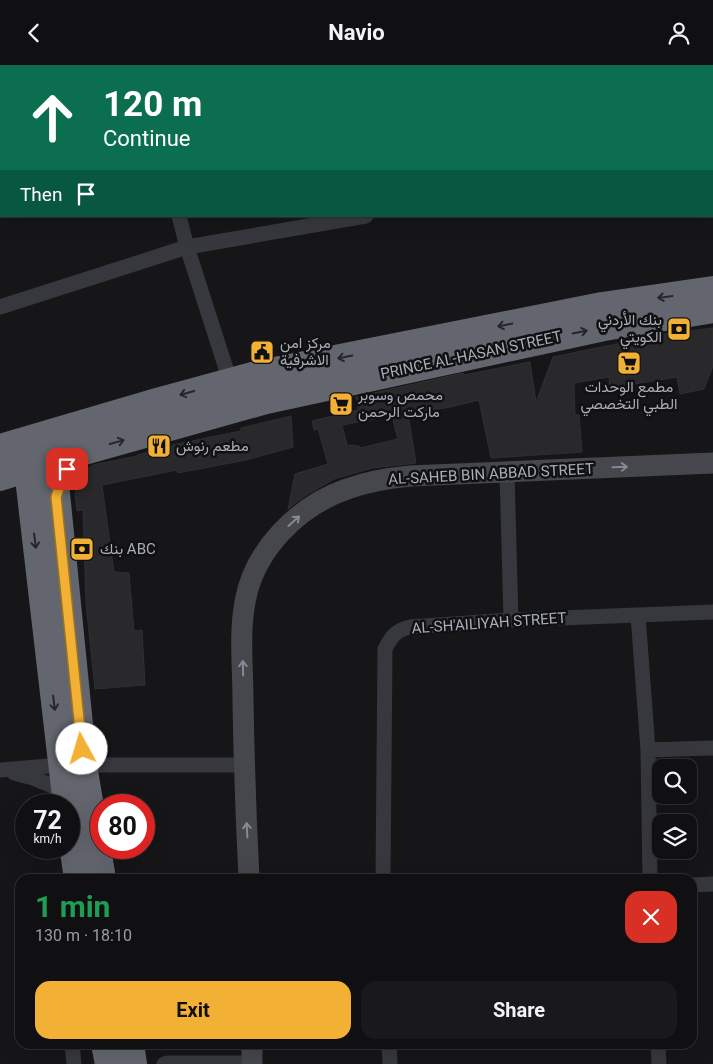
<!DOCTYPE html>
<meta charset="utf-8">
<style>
:root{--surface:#101012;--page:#19191b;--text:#f1f3f6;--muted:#9c9d9f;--line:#303032;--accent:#f2b134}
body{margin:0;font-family:Roboto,Vazirmatn,sans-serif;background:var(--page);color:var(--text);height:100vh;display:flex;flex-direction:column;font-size:19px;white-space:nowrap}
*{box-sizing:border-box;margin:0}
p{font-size:16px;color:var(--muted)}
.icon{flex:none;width:28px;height:28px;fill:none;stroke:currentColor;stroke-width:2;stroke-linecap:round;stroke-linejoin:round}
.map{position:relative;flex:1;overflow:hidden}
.sheet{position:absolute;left:15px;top:809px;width:682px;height:175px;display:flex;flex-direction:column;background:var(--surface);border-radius:15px;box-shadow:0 5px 20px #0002,0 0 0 1px var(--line)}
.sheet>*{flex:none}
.guide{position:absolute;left:0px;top:0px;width:714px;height:152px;box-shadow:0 5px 20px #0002,0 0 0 1px var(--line);background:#0b6e4f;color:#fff;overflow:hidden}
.fabs{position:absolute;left:652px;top:694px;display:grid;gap:10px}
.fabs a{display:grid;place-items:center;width:45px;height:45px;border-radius:10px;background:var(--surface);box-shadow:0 5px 20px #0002,0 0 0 1px var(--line);font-size:25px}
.speed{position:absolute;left:15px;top:729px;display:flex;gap:10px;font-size:25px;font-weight:700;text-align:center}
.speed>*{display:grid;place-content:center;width:65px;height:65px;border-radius:50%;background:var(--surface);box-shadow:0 5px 20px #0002,0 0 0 1px var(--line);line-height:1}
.speed small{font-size:12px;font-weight:400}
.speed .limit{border:8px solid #d22;background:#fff;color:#111}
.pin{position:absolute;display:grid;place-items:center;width:42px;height:42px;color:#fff;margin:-21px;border-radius:10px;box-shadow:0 2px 8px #0006}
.me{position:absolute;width:55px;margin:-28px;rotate:354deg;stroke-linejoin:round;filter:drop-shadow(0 0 4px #0008)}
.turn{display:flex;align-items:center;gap:18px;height:105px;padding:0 20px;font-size:22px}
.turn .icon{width:65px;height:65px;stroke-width:2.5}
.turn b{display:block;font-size:35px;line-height:42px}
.then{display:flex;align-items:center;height:48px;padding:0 20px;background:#0003;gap:10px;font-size:19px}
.round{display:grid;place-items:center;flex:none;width:52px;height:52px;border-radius:15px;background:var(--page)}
.head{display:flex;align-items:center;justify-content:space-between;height:85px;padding:0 20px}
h1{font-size:30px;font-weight:700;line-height:38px;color:#1e9e55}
.button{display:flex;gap:10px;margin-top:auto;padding:10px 20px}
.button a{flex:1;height:58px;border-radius:15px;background:var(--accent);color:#111;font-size:20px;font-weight:700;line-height:58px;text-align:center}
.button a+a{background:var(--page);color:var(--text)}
header{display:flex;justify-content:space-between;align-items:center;height:65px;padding:0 20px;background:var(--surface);font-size:22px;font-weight:700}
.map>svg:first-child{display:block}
.building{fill:#29292c;stroke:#303034;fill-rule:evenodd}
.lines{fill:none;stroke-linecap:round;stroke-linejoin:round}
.street{stroke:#37383d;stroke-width:15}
.secondary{stroke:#45474d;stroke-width:21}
.highway{stroke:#63666e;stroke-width:28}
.oneway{stroke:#26262a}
.oneway2{stroke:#858993}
.route-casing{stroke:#9d7322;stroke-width:12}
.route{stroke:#f2b134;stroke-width:9}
.labels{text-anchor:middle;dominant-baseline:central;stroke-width:5;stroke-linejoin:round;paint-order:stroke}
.poi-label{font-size:15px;fill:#a8adb8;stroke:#111113;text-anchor:start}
.street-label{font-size:15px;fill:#a8adb8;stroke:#111113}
</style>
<header><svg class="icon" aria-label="back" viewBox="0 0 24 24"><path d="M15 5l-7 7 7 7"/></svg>Navio<svg class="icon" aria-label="person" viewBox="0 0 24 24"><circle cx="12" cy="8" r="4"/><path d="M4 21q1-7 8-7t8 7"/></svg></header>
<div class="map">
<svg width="713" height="999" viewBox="0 0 713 999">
<rect width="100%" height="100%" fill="#161618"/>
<!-- building -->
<path class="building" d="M 713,263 L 713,301 L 704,324 L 680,329 L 677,312 L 610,323 L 609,312 L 574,318 L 575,350 L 579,350 L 582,387 L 491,393 L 479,335 L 450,342 L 408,349 L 416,398 L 372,403 L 334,414 L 305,431 L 288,444 L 295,409 L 328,399 L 318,364 L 314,365 L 312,356 L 358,345 L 356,332 L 463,308 L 464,310 L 530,297 L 536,337 L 553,292 L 665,269 ZM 392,351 L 398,374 L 360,383 L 359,381 L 347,380 L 342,360 Z
M 291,351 L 293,382 L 246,395 L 178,408 L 177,405 L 102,420 L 114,507 L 129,508 L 134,566 L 142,565 L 145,620 L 95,624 L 86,538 L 83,445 L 77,446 L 75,429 L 78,414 L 83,407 L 93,400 L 137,391 L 137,390 L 173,381 L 172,380 L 241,366 L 241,363 Z"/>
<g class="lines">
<!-- street -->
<path class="street" d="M 139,0 L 139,1
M 712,95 L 713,95
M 179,151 L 187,182 L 230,316
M 0,242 L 187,182 L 366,151
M 507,407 L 511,555
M 638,550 L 648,685 L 650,814
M 648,685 L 713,683
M 0,705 L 61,700 L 244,700
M 14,708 L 33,713 L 65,726
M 383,814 L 385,584 C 391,572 396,565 410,562 L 511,555 L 713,547
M 692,820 L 713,819
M 72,979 L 74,999
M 389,979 L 390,999
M 658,979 L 659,999
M 164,999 L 167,998 L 252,998"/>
<!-- secondary -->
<path class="secondary" d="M 249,814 C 246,754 244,695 243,636 C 243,603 239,569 245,537 C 254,485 298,441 347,424 C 367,417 388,413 410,411 L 713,398
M 252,979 L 252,999"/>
<!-- highway -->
<path class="highway" d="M 51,378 L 83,700 L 102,814
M 0,383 L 157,337 L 260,309 L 602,241 L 713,225
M 26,387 L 67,740
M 0,412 L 84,386 L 266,335 L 604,262 L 713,244
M 69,752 L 78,814
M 105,979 L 109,999
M 130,979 L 133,999"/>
</g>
<!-- one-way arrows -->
<defs><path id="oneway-shaft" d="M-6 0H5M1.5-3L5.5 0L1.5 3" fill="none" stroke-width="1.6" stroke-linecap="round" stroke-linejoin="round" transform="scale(1.25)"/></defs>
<g class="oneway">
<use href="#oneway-shaft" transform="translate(665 232) rotate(172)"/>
<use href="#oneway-shaft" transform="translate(505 260) rotate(169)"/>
<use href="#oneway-shaft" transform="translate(580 267) rotate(-12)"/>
<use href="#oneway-shaft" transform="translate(345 292) rotate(169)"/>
<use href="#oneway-shaft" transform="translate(187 328) rotate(164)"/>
<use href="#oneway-shaft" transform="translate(117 377) rotate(-15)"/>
<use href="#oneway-shaft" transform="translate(35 476) rotate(83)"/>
<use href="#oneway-shaft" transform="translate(54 638) rotate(83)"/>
</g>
<g class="oneway2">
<use href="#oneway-shaft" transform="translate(620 402) rotate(-2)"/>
<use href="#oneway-shaft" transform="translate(294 456) rotate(-42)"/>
<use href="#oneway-shaft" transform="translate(243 603) rotate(-91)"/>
<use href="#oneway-shaft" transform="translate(247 765) rotate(-93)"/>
</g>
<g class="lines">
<!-- route casing -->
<g class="route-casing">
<path id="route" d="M 67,404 L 62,414 L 56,432 L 82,684"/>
</g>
<!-- route -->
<use href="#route" class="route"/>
</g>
<!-- icons -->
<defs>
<g id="bank-square" transform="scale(1.25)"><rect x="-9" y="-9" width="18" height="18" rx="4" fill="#f2b134" stroke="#111113"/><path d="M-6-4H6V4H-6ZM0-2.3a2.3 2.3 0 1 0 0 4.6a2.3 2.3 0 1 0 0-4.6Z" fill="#111"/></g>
<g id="civic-square" transform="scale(1.25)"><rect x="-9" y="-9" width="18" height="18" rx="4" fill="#f2b134" stroke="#111113"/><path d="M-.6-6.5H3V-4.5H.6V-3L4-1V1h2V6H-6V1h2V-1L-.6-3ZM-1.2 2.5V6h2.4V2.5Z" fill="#111"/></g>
<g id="supermarket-square" transform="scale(1.25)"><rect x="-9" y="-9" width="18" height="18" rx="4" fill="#f2b134" stroke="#111113"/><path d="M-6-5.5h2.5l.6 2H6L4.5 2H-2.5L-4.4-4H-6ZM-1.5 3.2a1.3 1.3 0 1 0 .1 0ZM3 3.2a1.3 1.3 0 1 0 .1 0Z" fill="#111"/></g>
<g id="restaurant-square" transform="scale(1.25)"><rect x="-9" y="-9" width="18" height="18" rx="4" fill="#f2b134" stroke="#111113"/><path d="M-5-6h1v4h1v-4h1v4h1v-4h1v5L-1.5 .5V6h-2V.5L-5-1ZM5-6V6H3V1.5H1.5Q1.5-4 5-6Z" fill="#111"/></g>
</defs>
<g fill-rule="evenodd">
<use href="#bank-square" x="679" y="264"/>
<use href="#civic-square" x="262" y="287"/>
<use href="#supermarket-square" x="629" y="298"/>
<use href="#supermarket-square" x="341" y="339"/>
<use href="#restaurant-square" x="159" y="381"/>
<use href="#bank-square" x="82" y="484"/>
</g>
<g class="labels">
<!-- poi labels -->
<g class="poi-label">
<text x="662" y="255" text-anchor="end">بنك الأردني<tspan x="662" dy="17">الكويتي</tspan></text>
<text x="280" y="278">مركز امن<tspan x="280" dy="17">الاشرفية</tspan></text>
<text x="629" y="322" text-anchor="middle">مطمع الوحدات<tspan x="629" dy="17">الطبي التخصصي</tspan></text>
<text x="358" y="330">محمص وسوبر<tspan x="358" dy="17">ماركت الرحمن</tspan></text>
<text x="176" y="381">مطعم رنوش</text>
<text x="100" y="484">بنك ABC</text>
</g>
<!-- street labels -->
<g class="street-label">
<text transform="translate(471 290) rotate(-12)">PRINCE AL-HASAN STREET</text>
<text transform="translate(491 409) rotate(-3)">AL-SAHEB BIN ABBAD STREET</text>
<text transform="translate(489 558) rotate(-4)">AL-SH'AILIYAH STREET</text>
</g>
</g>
</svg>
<div class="fabs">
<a><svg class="icon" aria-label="search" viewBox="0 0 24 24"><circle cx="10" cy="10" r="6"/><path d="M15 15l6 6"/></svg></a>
<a><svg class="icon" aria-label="layers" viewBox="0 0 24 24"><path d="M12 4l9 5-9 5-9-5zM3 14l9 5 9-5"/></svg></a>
</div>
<div class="speed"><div>72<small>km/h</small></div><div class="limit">80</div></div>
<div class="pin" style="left:67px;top:404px;background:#d93025"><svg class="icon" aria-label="arrive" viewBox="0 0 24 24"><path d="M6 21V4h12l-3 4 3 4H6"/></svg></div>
<svg class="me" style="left:82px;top:684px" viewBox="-20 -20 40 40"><circle r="19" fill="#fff"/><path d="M0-13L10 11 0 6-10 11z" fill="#f2b134"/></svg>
<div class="guide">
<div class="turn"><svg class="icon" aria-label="ahead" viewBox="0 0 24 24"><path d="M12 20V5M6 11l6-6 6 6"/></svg><div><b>120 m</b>Continue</div></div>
<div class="then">Then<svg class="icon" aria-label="arrive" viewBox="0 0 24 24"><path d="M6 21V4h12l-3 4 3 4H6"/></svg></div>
</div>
<section class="sheet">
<div class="head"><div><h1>1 min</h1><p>130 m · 18:10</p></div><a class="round" style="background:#d93025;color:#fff"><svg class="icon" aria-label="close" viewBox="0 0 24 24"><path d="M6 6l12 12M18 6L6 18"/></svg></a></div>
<div class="button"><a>Exit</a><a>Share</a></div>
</section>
</div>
